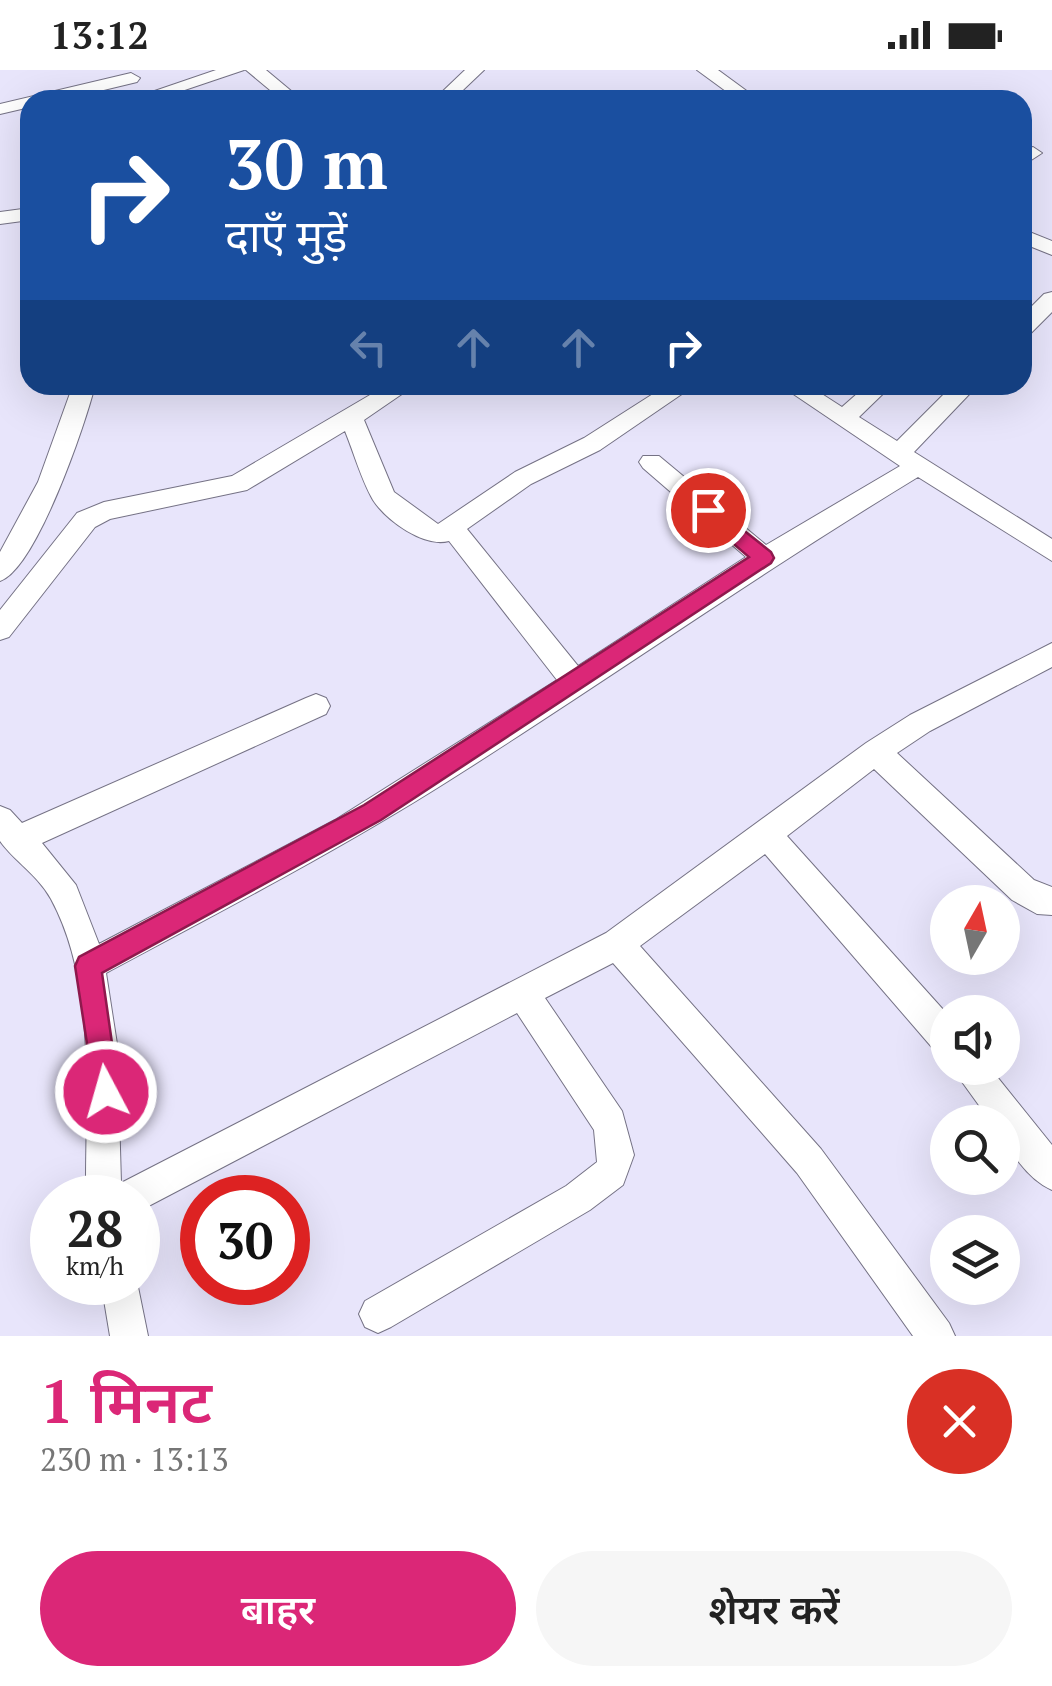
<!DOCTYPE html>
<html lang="hi">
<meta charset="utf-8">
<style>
:root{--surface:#fff;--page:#f6f6f6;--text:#222;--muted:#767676;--accent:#db2777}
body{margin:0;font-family:"PT Serif","Noto Sans Devanagari",serif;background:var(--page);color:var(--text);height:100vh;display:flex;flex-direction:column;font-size:38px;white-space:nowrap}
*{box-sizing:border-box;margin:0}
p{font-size:32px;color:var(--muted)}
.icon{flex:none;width:55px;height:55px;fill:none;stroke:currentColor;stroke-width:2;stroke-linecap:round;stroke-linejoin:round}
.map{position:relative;height:1266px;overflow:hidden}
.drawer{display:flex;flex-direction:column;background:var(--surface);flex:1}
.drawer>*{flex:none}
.banner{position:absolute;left:20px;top:20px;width:1012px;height:305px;border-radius:30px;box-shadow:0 10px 40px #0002;background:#1a4fa0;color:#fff;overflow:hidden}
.needle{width:65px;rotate:9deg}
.buttons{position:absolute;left:930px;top:815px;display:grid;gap:20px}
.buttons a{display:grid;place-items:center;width:90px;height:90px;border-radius:50%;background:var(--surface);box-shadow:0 10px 40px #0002;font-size:50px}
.speed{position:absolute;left:30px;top:1105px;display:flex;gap:20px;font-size:50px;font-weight:700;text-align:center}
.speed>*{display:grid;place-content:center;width:130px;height:130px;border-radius:50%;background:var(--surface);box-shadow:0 10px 40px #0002;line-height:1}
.speed small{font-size:25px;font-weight:400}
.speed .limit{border:15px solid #d22;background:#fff;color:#111}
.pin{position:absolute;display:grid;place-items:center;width:85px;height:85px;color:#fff;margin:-42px;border:5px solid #fff;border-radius:50%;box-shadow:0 2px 10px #0007}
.me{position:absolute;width:110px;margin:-55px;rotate:354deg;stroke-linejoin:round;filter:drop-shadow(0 0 8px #0008)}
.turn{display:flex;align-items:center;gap:35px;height:210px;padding:0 40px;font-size:45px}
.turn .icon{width:130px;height:130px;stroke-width:2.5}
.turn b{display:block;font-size:70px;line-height:85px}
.lanes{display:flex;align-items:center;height:95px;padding:0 40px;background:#0003;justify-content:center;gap:50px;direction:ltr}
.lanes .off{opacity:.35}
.round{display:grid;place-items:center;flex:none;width:105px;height:105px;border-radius:52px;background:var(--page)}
.overview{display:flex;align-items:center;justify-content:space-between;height:170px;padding:0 40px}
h1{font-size:60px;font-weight:600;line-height:75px;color:var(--accent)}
.button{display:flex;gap:20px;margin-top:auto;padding:20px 40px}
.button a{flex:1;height:115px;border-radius:60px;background:var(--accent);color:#fff;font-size:40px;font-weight:600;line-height:115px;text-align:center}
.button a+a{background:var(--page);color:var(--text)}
.status{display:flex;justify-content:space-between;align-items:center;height:70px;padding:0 50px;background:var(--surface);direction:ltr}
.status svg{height:28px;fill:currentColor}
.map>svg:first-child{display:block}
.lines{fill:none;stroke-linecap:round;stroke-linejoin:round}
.minor-casing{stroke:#757285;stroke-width:2}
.minor{fill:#fff;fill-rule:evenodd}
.route{fill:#db2777;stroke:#8e194d;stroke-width:2.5}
</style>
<div class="status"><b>13:12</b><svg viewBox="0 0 49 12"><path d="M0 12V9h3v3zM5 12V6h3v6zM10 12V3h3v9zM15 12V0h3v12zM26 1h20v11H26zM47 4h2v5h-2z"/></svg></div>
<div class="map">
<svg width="1052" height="1266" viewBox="0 0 1052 1266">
<rect width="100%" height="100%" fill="#e8e5fb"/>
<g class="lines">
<!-- minor casing -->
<g class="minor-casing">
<path id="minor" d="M 216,0 L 244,0 L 155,30 L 137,27 Z
M 246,0 L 266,0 L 302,30 L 282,30 Z
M 465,0 L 484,0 L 463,20 L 476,30 L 454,30 L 443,21 Z
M 697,0 L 718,0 L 759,30 L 738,30 Z
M 131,3 L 140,8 L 137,12 L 62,30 L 30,30 L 30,37 L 0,44 L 0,34 Z
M 1033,77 L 1042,83 L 1022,96 L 1022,81 Z
M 30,138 L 30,150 L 0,154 L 0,142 Z
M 1022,159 L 1052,171 L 1052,185 L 1022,173 Z
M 1052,222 L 1052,242 L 1030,264 L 1022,266 L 1022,246 L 1044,224 Z
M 73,315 L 95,315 C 86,353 36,499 0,511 L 0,482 L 38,412 Z
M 387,315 L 415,315 L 364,350 L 394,422 L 438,454 L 515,402 L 584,368 L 667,315 L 695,315 L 600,380 L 531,414 L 467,459 L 578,596 L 746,487 L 643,398 L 639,392 L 643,386 L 659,386 L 766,475 L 900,396 L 780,315 L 808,315 L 842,337 L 867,315 L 892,315 L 859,347 L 897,371 L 953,315 L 978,315 L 914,382 L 1052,469 L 1052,491 L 918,407 C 763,501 616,604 464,701 C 349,775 227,838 106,903 L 117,974 L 121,1113 L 606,863 L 866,673 L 910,645 L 1052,573 L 1052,597 L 930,661 L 897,683 L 1034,810 L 1052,817 L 1052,845 L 1037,844 L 1012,830 L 874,699 L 787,766 L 948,945 L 948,986 L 936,982 L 765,784 L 640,876 L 821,1079 L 949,1253 L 955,1266 L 913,1266 L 797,1103 L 613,893 L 545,928 L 622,1041 L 634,1085 L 623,1115 L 590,1140 L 391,1257 L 378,1263 L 365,1257 L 359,1244 L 365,1231 L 566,1116 L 597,1092 L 594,1060 L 517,943 L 141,1140 L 138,1142 L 138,1128 L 86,1128 C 85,1031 98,916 51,829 C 38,805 14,791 0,771 L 0,736 L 10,740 L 22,753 L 306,628 L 316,624 L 326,628 L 330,636 L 326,644 L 42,773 L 76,815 L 99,874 L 335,750 L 557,610 L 449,471 C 424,478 386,450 373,430 C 361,409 354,383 345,361 L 247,420 L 110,449 L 95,457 L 9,567 L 0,570 L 0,540 L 77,443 L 104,432 L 232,406 Z
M 952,998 L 990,998 L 1052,1075 L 1052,1120 C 1030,1111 1002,1077 1002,1052 L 991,1052 Z
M 101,1212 L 137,1212 L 148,1266 L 110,1266 Z"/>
</g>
<!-- minor -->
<use href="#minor" class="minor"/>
</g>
<!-- route -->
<path class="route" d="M 708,432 L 771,482 L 774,488 L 771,493 L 381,750 L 102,903 L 119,1022 L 115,1032 L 106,1036 L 96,1032 L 75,896 L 79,887 L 364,735 L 749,487 L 700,445 L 697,440 Z"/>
</svg>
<div class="buttons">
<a><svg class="needle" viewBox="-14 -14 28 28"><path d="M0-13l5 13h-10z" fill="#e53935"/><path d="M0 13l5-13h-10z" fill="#767676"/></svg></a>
<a><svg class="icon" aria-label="sound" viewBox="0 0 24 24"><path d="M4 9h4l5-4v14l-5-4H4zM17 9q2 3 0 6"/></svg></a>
<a><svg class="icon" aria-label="search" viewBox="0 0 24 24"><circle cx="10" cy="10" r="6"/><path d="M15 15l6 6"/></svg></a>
<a><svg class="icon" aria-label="layers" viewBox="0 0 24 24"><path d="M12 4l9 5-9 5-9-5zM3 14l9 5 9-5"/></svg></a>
</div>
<div class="speed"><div>28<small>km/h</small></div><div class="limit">30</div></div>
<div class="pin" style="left:708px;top:440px;background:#d93025"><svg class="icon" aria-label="arrive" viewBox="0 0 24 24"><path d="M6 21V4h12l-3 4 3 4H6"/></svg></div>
<svg class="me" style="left:106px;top:1022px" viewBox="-20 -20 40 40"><circle r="17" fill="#db2777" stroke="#fff" stroke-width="3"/><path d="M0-11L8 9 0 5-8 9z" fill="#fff"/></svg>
<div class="banner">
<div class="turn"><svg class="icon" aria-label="right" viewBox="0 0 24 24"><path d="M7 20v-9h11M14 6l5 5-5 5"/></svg><div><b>30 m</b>दाएँ मुड़ें</div></div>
<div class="lanes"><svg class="icon off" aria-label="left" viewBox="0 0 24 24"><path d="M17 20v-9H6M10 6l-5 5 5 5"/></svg><svg class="icon off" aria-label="ahead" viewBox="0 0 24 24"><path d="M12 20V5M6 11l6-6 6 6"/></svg><svg class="icon off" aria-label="ahead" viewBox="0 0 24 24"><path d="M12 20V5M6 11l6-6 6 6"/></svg><svg class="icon" aria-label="right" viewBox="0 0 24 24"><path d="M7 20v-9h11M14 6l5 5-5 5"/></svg></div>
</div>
</div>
<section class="drawer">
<div class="overview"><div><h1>1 मिनट</h1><p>230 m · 13:13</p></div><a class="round" style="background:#d93025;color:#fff"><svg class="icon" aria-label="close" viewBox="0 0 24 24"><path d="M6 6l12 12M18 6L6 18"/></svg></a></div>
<div class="button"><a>बाहर</a><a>शेयर करें</a></div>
</section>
